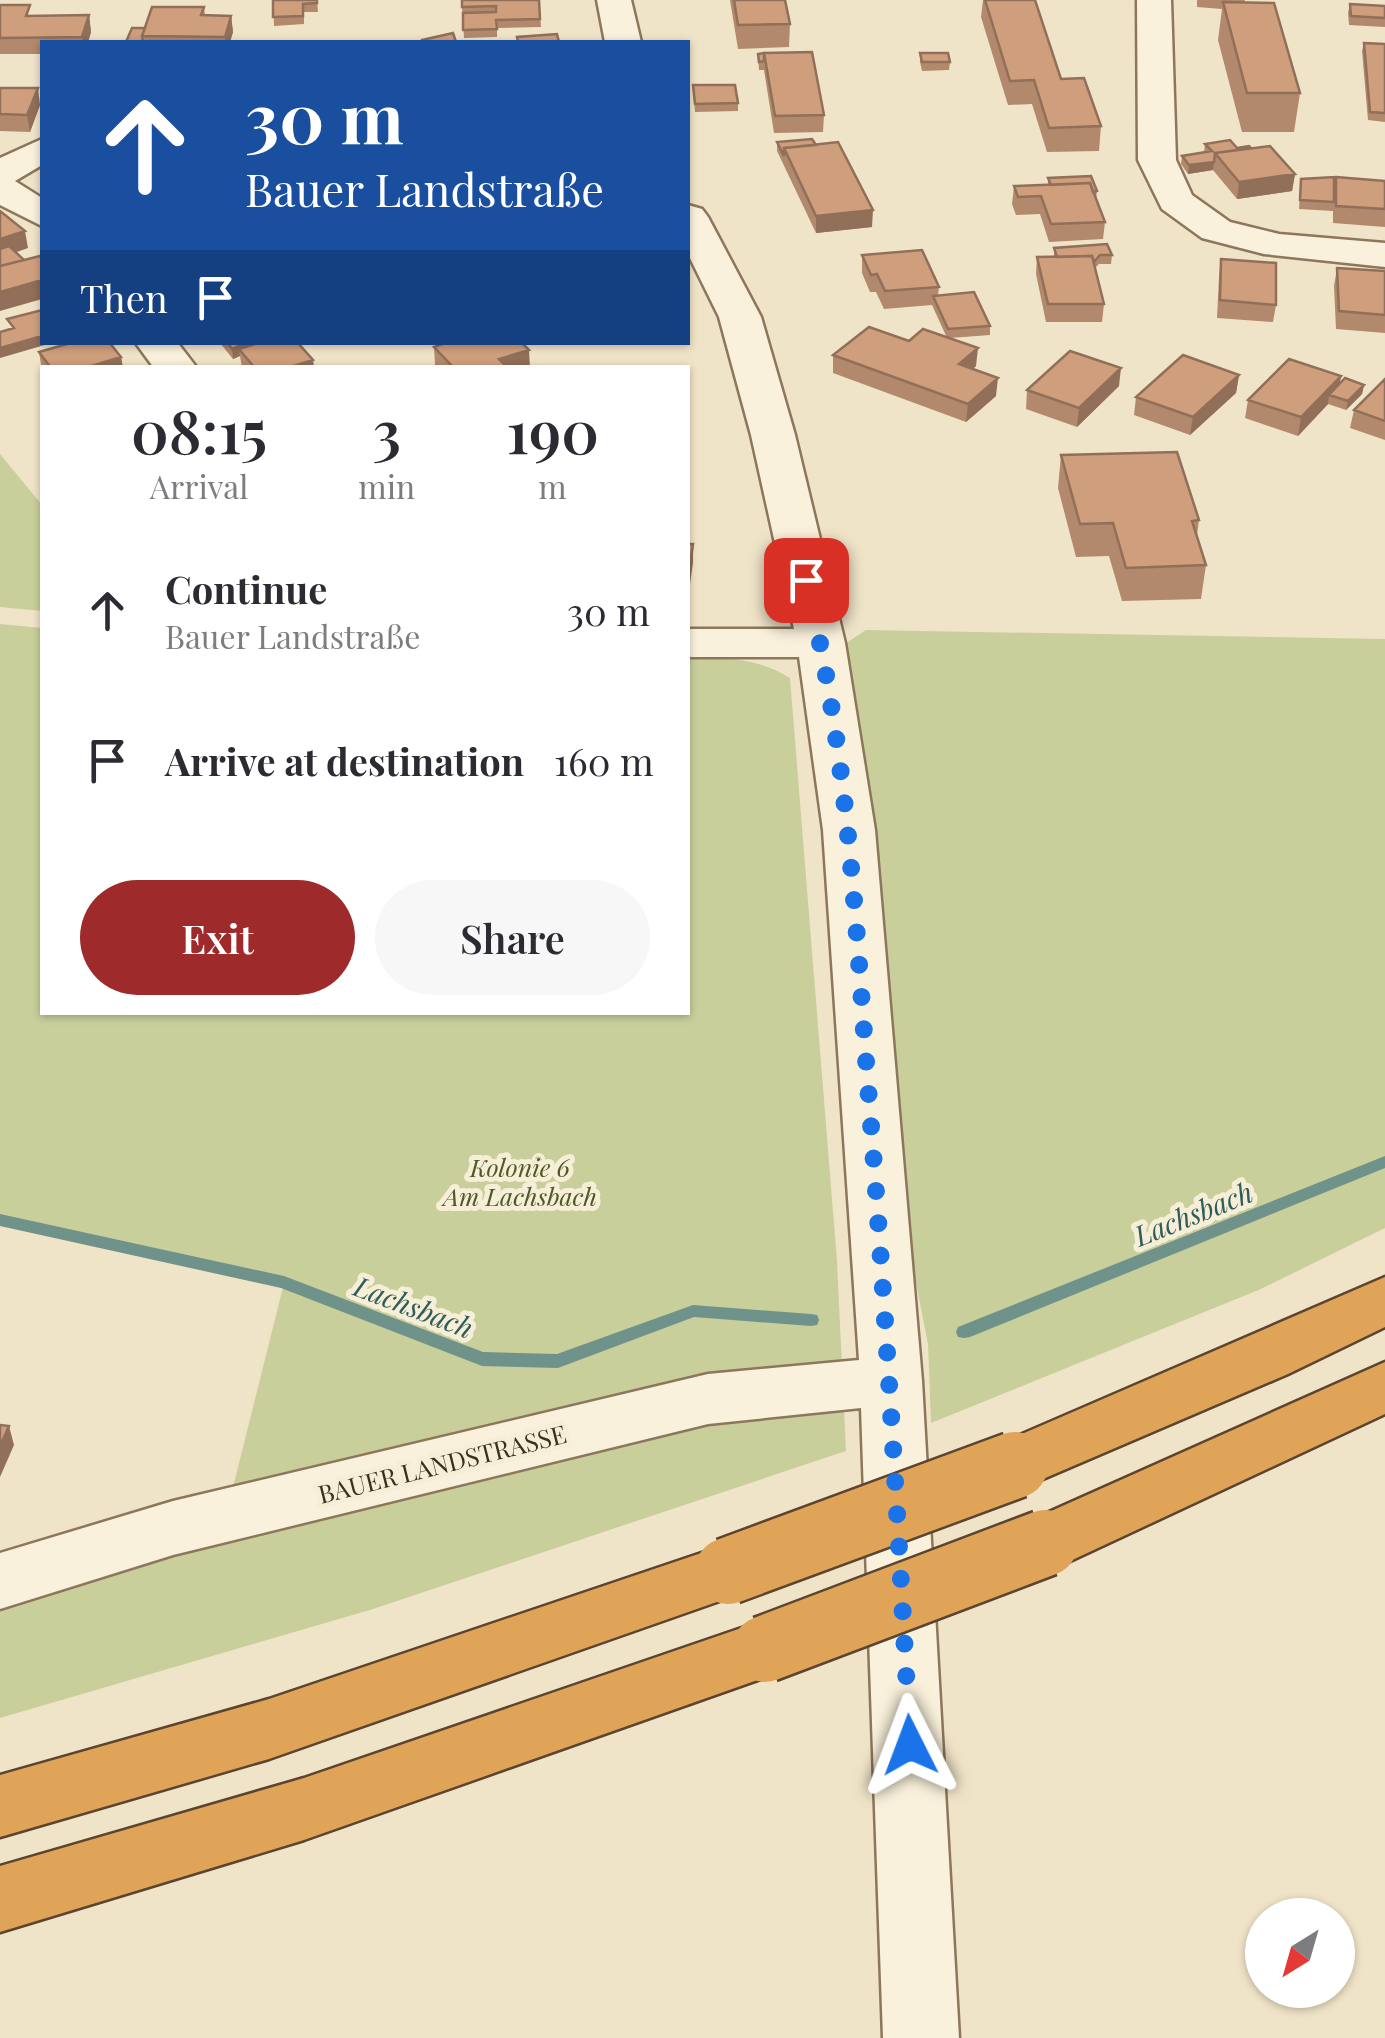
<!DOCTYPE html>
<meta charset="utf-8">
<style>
:root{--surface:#fff;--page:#f7f7f7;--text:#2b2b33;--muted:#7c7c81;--accent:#9e2a2b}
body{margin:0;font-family:"Playfair Display",serif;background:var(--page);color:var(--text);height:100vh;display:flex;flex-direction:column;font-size:38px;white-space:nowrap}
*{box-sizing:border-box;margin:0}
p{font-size:32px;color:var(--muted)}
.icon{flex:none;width:55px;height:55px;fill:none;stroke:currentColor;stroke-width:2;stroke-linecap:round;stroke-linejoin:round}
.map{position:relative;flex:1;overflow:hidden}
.drawer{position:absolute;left:40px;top:365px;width:650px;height:650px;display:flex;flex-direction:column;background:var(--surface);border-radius:0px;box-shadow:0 2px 8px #0004}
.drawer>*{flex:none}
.hud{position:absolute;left:40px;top:40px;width:650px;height:305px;border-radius:0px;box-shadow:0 2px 8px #0004;background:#1a4fa0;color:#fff;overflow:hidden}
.needle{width:65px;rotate:217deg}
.tools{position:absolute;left:1245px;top:1898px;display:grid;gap:20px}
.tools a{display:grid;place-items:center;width:110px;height:110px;border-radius:50%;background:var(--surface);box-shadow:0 2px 8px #0004;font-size:50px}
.pin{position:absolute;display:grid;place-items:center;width:85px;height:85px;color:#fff;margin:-42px;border-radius:20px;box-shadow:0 5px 15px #0006}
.me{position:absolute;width:110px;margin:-55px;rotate:357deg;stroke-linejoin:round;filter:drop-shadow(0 0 8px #0008)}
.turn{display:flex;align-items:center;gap:35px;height:210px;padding:0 40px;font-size:45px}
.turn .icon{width:130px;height:130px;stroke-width:2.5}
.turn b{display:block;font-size:70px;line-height:85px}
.then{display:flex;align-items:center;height:95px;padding:0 40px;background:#0003;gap:20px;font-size:38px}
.eta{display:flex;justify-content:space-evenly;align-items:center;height:170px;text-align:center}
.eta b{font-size:60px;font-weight:600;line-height:70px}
.primary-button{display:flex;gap:20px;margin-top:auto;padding:20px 40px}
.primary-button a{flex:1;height:115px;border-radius:60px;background:var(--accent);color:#fff;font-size:40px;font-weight:600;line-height:115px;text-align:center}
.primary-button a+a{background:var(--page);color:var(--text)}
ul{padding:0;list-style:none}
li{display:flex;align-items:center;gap:30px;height:150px;padding:0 40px}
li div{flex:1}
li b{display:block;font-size:38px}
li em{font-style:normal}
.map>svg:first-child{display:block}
.green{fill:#c9cf9b}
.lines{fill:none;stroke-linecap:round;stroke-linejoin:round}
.stream{fill:#6f938a;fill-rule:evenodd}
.minor-casing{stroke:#8d765c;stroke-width:5}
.highway-casing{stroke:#5b4430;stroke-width:5}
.minor{fill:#faf1dc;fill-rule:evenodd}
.highway{fill:#e0a458;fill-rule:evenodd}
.highway-bridge-casing{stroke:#5b4430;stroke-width:71;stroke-linecap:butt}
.highway-bridge{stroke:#e0a458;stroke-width:66}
.wall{fill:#b2896c}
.shaded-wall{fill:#916f58}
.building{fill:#cf9f7d;stroke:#916f58;stroke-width:2.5}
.route{stroke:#1a73e8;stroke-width:18;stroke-dasharray:0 32.4}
.labels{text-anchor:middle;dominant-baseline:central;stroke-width:10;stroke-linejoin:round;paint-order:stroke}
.park-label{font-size:25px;font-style:italic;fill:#4d5a26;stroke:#f7eed8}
.street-label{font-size:25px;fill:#3d2e20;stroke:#f7eed8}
.water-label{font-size:28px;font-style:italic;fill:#2f5d5a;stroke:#f7eed8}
</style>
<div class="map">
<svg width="1385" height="2038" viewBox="0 0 1385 2038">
<rect width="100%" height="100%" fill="#f0e4c8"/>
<!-- green -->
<path class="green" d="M 0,454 L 42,505 L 42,611 L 0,607 Z
M 0,624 L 42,628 L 42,1012 L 688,1012 L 688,659 C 726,658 756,657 790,678 L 837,1261 L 846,1451 L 370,1610 L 0,1718 L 0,1612 L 219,1543 L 284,1283 L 0,1220 Z
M 866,630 L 1385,639 L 1385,1228 L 1261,1289 L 931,1423 L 928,1344 L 915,1278 L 870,831 L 843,645 Z"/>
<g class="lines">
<!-- stream -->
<path class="stream" d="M 1385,1156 L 1385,1168 L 970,1337 L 964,1338 L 958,1337 L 956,1332 L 958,1327 Z
M 0,1214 L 284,1276 L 483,1352 L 557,1354 L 693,1305 L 811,1314 L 817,1315 L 819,1320 L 817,1325 L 811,1326 L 694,1317 L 558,1368 L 482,1366 L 281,1288 L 0,1226 Z"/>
<!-- minor casing -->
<g class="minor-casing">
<path id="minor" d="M 597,0 L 631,0 L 641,42 L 605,42 Z
M 1137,0 L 1171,0 L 1176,160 L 1192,195 L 1230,222 L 1279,234 L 1385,243 L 1385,267 L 1264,254 L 1202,238 L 1162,209 L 1138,160 Z
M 42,139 L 42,165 L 15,181 L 42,198 L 42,226 L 0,205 L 0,158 Z
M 688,205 L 702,209 L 708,217 L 761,317 L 795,435 L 845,643 L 875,830 L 922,1381 L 959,2038 L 883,2038 L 861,1408 L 708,1424 L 173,1555 L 0,1609 L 0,1553 L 173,1501 L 708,1374 L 859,1360 L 823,830 L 799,657 L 688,657 L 688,629 L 794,629 L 751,435 L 719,317 L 688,254 Z
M 135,342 L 177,342 L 197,368 L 154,368 Z"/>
</g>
<!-- highway casing -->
<g class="highway-casing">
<path id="highway" d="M 1385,1277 L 1385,1327 L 1288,1374 L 1015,1491 L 992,1483 L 983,1465 L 992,1447 Z
M 1385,1362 L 1385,1414 L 1068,1562 L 1045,1570 L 1022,1562 L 1012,1543 L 1022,1524 Z
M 728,1544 L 751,1552 L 761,1571 L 751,1590 L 269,1759 L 0,1837 L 0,1775 L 269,1699 Z
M 765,1620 L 789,1629 L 799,1649 L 789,1669 L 304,1840 L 0,1932 L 0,1866 L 304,1778 Z"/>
</g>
<!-- minor -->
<use href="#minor" class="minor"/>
<!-- highway -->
<use href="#highway" class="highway"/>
<!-- highway-bridge casing -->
<g class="highway-bridge-casing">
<path id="highway-bridge" d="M 728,1571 L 1015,1465
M 765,1649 L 1045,1543"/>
</g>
<!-- highway-bridge -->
<use href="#highway-bridge" class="highway-bridge"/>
</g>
<!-- wall -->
<path class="wall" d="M 273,0 L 317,0 L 318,12 L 304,12 L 304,24 L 274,26 Z
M 539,0 L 541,27 L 497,28 L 497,37 L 464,38 L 462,7 Z
M 730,0 L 785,0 L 790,24 L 789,47 L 738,49 Z
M 983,0 L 1035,0 L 1061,79 L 1101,126 L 1099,151 L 1047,152 L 1032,104 L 1008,105 L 981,17 Z
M 1197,0 L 1245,0 L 1244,3 L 1300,93 L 1294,132 L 1242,132 L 1218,40 L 1222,9 L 1197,7 Z
M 1350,4 L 1385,6 L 1385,27 L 1349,25 L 1348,13 Z
M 0,5 L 32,16 L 89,15 L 91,32 L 88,42 L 42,42 L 42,54 L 0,54 Z
M 204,7 L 205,15 L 231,16 L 233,32 L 230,42 L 126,42 L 145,28 Z
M 1364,43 L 1385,44 L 1385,122 L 1368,120 L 1362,51 Z
M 920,53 L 950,62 L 949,70 L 922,71 L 920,62 Z
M 758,54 L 824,115 L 823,132 L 774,133 L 764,70 L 759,70 Z
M 693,85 L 738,103 L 738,111 L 695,112 Z
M 0,88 L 40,105 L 30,132 L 0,131 Z
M 777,142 L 816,145 L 872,227 L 816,233 L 777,151 Z
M 1205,144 L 1237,148 L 1295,174 L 1292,191 L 1237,199 L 1213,170 L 1188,174 L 1181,164 L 1182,156 L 1204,152 Z
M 1048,178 L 1097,191 L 1096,199 L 1105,222 L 1103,239 L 1049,242 L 1040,214 L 1016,215 L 1012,204 L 1014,186 L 1048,185 Z
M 1301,179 L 1385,181 L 1385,227 L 1333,223 L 1333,211 L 1299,209 Z
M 1054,248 L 1112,255 L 1111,264 L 1099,264 L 1095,268 L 1104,304 L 1102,322 L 1046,322 L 1036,274 L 1037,257 L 1054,257 Z
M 862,255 L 939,287 L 938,295 L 990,326 L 990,335 L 950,338 L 976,366 L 973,369 L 996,396 L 966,422 L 833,373 L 833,355 L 909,341 L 947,338 L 932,305 L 884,309 L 876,292 L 870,292 L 862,273 Z
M 1221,259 L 1276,305 L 1273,322 L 1217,318 L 1219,277 Z
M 1337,268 L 1385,271 L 1385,333 L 1336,329 L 1334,286 Z
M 297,342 L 313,360 L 314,368 L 242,368 L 240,356 L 233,359 L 220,343 Z
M 434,347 L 530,368 L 438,368 L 435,365 Z
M 39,352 L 121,357 L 123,368 L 42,368 L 42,371 Z
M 1239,375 L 1236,393 L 1190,435 L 1134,415 L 1136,397 Z
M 1341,376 L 1339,385 L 1364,385 L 1362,394 L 1346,410 L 1328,404 L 1298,436 L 1245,418 L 1248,400 Z
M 1385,379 L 1385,440 L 1350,428 L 1354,410 Z
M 1119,386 L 1077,427 L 1026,409 L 1027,390 Z
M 1061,455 L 1199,520 L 1197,535 L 1206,565 L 1201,599 L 1122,601 L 1109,556 L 1076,557 L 1058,488 Z"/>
<!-- shaded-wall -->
<path class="shaded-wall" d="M 89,15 L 91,32 L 88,42 L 83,42 L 82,37 Z
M 231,16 L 233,32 L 230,42 L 225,42 L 225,37 Z
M 38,88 L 40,105 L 30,132 L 27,115 Z
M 1214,162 L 1213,170 L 1188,174 L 1189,165 Z
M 1295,174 L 1292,191 L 1237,199 L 1239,182 Z
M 873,210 L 872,227 L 816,233 L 816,216 Z
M 25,231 L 28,248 L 0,258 L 0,239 Z
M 42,280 L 42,299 L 0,311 L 0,292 Z
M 42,336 L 42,342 L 55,342 L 0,358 L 0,348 Z
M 249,342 L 273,342 L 239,349 L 240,356 L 233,359 L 232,349 Z
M 978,348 L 976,366 L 957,382 L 959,364 Z
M 529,350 L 530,368 L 500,368 L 499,359 Z
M 121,357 L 123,368 L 85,368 Z
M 313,360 L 314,368 L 287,368 Z
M 1121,368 L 1119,386 L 1077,427 L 1079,408 Z
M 1239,375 L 1236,393 L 1190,435 L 1193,417 Z
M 1341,376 L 1338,394 L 1329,395 L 1328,404 L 1298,436 L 1301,417 Z
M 998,378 L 996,396 L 966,422 L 968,404 Z
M 1364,385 L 1362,394 L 1346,410 L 1348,401 Z
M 693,544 L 693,563 L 688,598 L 688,580 Z
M 9,1426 L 14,1445 L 0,1477 L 0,1446 Z"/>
<!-- building -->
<path class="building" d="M 273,0 L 317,0 L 317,3 L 303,4 L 303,16 L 273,17 Z
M 462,0 L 539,0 L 540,19 L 496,20 L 497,29 L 463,30 L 463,13 L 496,12 L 496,6 L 462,7 Z
M 734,0 L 785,0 L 790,24 L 738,25 Z
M 985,0 L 1035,0 L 1061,79 L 1084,78 L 1101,126 L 1049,128 L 1034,80 L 1010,81 Z
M 1223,2 L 1274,3 L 1300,93 L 1247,93 Z
M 1350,4 L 1385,6 L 1385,18 L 1351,16 Z
M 0,5 L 30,5 L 26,16 L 89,15 L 82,37 L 0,38 Z
M 152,7 L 204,7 L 201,15 L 231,16 L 225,37 L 142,36 Z
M 132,28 L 145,28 L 142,36 L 143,42 L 126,42 Z
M 453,33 L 456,42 L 422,42 L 422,40 Z
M 557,34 L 559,42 L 518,42 L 517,37 Z
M 1364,43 L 1385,44 L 1385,113 L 1370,112 Z
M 812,52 L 824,115 L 775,116 L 764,53 Z
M 764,53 L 764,61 L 759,62 L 758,54 Z
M 920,53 L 948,53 L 950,62 L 922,62 Z
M 693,85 L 735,85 L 738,103 L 695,104 Z
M 0,88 L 38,88 L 27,115 L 0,114 Z
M 812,139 L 816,145 L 784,148 L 784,156 L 777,142 Z
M 1230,140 L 1237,148 L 1249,146 L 1251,148 L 1215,153 L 1214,162 L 1189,165 L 1182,156 L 1212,151 L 1205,144 Z
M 838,142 L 873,210 L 816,216 L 784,148 Z
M 1270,146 L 1295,174 L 1239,182 L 1215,153 Z
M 1091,176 L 1097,191 L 1093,192 L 1090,183 L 1051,185 L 1048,178 Z
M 1334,177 L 1334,202 L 1300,200 L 1301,179 Z
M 1336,177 L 1385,181 L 1385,209 L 1336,206 Z
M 1090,183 L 1105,222 L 1051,224 L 1041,196 L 1018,197 L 1014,186 Z
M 0,211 L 25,231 L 0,239 Z
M 1107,244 L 1112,255 L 1100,255 L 1094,262 L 1092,256 L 1057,257 L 1054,248 Z
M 9,246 L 24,260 L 0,266 L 0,249 Z
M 922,250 L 939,287 L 885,291 L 877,274 L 871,275 L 862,255 Z
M 40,256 L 42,259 L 42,280 L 0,292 L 0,266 Z
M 1092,256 L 1104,304 L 1048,304 L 1037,257 Z
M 1221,259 L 1276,263 L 1276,305 L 1220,300 Z
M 1337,268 L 1385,271 L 1385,315 L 1339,311 Z
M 974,292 L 990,326 L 948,329 L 933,296 Z
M 42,310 L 42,336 L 0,348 L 0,332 L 14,328 L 7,319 Z
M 869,327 L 909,341 L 923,329 L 978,348 L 959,364 L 998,378 L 968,404 L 833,355 Z
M 74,342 L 109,342 L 121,357 L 85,368 L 51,368 L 39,352 Z
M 227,342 L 249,342 L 232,349 Z
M 261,342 L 297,342 L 313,360 L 287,368 L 255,368 L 239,349 Z
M 448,342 L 521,342 L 529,350 L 499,359 L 508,368 L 454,368 L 434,347 Z
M 1070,351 L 1121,368 L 1079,408 L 1027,390 Z
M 1183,355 L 1239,375 L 1193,417 L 1136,397 Z
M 1289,359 L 1341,376 L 1301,417 L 1248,400 Z
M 1345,378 L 1364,385 L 1348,401 L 1329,395 Z
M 1385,379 L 1385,421 L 1354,410 Z
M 1177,452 L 1199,520 L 1192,521 L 1206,565 L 1126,568 L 1113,523 L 1080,524 L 1061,455 Z
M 688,544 L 693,544 L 688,580 Z
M 0,1425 L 9,1426 L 0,1446 Z"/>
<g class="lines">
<!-- route -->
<path class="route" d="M 806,580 C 846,743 855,908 867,1074 C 885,1298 898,1521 910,1745"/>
</g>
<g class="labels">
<!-- park labels -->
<g class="park-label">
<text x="520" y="1166">Kolonie 6<tspan x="520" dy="29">Am Lachsbach</tspan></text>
</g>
<!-- street labels -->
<g class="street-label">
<text transform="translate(442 1463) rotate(-14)">BAUER LANDSTRASSE</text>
</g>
<!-- water labels -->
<g class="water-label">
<text transform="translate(1193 1213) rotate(-22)">Lachsbach</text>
<text transform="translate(414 1306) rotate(21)">Lachsbach</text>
</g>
</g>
</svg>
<div class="tools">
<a><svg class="needle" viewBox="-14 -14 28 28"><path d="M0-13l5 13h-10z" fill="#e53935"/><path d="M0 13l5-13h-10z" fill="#7c7c81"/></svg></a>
</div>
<div class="pin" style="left:806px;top:580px;background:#d93025"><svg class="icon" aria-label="arrive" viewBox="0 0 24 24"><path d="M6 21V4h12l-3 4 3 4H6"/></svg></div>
<svg class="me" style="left:910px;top:1745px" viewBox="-20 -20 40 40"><path d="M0-17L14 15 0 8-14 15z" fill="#1a73e8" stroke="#fff" stroke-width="4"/></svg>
<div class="hud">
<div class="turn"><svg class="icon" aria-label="ahead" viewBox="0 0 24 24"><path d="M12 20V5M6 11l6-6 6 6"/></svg><div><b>30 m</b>Bauer Landstraße</div></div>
<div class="then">Then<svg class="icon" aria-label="arrive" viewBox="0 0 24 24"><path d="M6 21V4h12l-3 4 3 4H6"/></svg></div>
</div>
<section class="drawer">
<div class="eta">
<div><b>08:15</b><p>Arrival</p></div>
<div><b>3</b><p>min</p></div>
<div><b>190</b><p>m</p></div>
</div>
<ul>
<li><svg class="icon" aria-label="ahead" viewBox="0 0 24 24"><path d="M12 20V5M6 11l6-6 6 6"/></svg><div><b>Continue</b><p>Bauer Landstraße</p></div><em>30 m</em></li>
<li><svg class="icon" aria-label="arrive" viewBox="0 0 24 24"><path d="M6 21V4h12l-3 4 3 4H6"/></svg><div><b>Arrive at destination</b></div><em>160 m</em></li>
</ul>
<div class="primary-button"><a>Exit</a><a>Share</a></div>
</section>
</div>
